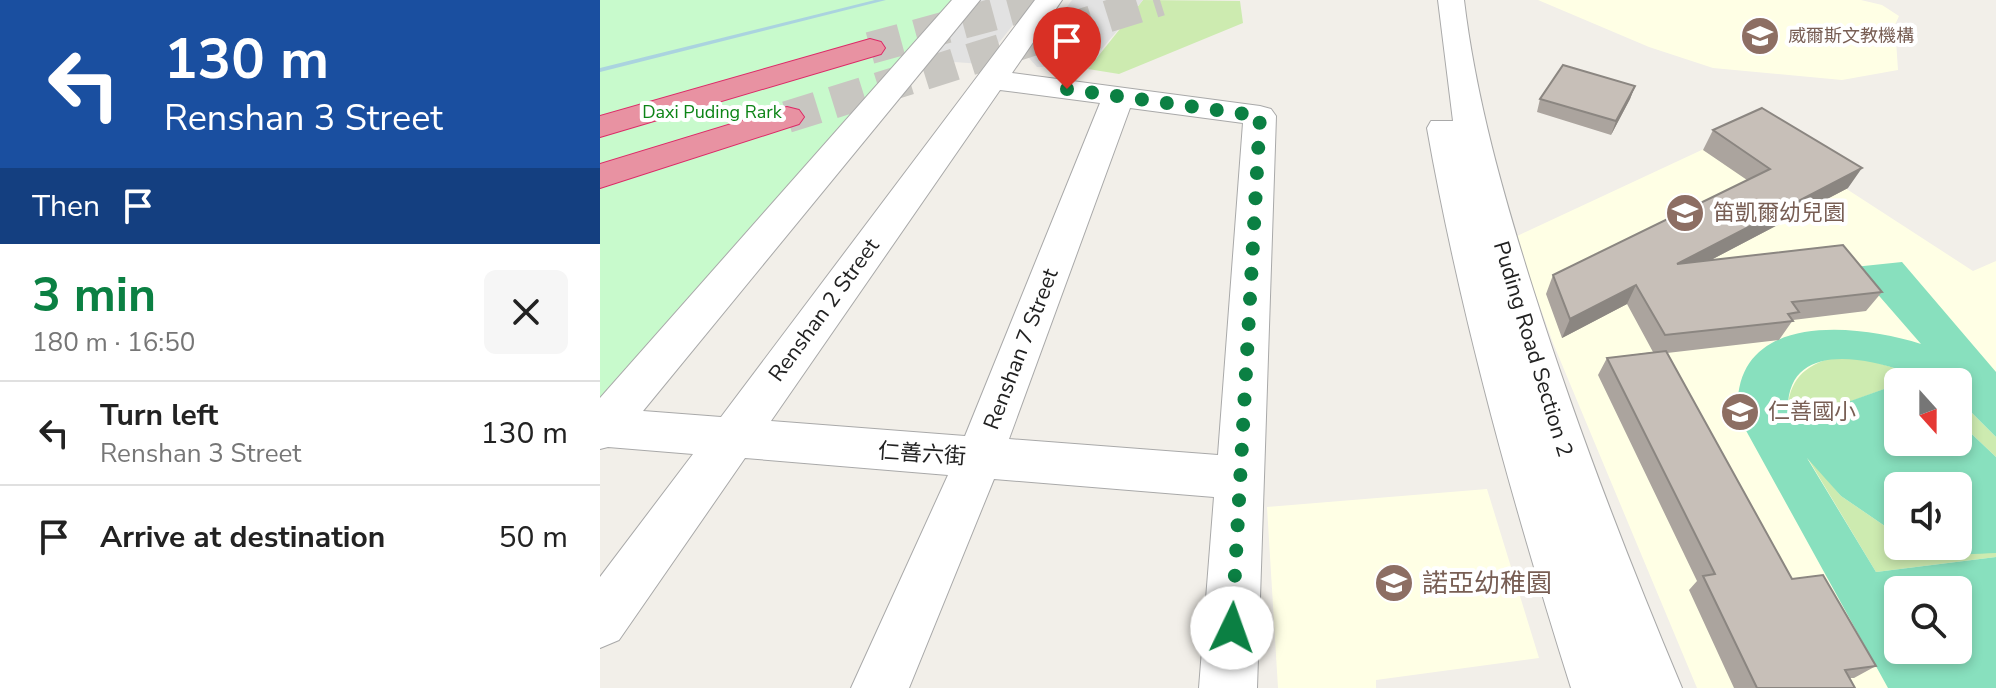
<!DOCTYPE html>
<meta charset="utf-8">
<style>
:root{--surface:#fff;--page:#f6f6f6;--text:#222;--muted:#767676;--line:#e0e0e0;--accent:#0b8043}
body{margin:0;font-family:"Nunito Sans","Noto Sans TC",sans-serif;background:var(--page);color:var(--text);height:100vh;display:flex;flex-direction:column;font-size:30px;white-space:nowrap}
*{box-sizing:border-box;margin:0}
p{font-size:26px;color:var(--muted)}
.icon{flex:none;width:44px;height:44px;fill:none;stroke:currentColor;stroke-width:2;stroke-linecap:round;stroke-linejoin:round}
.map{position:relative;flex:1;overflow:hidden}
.panel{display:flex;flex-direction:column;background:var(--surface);width:600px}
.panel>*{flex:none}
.guide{background:#1a4fa0;color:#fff;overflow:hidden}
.needle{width:52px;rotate:159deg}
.controls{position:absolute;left:1284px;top:368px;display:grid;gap:16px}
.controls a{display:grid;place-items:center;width:88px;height:88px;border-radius:12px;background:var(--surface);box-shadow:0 4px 12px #0003;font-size:40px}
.pin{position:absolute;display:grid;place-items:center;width:68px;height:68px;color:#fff;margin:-82px -34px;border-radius:50% 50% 50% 0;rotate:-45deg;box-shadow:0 0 8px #0007}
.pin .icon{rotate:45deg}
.me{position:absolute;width:88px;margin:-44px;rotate:3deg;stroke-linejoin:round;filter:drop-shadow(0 0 6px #0008)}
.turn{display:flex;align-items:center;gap:28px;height:168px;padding:0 32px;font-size:36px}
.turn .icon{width:104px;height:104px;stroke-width:2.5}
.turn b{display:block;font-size:56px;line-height:68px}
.then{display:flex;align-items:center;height:76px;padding:0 32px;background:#0003;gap:16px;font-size:30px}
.round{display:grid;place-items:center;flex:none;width:84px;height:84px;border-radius:12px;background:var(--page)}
.head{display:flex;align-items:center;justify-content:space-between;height:136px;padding:0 32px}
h1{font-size:48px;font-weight:700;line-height:60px;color:var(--accent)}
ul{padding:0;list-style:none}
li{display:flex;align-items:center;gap:24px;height:104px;padding:0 32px;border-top:2px solid var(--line)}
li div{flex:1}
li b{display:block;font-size:30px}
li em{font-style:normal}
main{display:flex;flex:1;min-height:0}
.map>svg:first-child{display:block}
.education{fill:#ffffe5;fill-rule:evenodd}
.grass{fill:#cdebb0}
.park{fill:#c8facc}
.pitch{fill:#88e0be;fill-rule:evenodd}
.parking{fill:#e2e2e2}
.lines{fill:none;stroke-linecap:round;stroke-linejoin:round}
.stream{fill:#aad3df;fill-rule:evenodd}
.highway-tunnel{stroke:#c8c6c1;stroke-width:32;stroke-dasharray:32 16;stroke-linecap:butt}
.minor-casing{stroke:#a9a9a9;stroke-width:2}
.highway-casing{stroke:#dc2a67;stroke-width:2}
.minor{fill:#fff;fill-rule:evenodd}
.highway{fill:#e892a2;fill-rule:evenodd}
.wall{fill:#aba49e}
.shaded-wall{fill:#8b8681}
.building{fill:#c7bfb8;stroke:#8b8681;stroke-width:2}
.route{stroke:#0b8043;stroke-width:14;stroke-dasharray:0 25.2}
.labels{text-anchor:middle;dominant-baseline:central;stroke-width:8;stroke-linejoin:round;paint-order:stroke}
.far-education-label{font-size:18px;fill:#785e54;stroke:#fff;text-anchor:start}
.far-park-label{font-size:18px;fill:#0c8416;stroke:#fff}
.education-label{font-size:22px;fill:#785e54;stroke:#fff;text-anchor:start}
.street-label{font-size:22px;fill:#222;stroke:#fff}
.near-education-label{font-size:26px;fill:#785e54;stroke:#fff;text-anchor:start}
</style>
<main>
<section class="panel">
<div class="guide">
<div class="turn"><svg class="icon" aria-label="left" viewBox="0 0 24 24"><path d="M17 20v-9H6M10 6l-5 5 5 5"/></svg><div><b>130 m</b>Renshan 3 Street</div></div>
<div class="then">Then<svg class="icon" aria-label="arrive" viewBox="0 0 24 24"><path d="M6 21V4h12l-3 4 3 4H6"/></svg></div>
</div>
<div class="head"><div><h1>3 min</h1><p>180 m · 16:50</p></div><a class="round"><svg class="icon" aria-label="close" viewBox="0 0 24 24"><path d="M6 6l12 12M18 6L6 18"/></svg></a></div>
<ul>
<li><svg class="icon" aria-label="left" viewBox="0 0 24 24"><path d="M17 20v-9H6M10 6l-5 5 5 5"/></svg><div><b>Turn left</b><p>Renshan 3 Street</p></div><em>130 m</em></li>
<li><svg class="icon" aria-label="arrive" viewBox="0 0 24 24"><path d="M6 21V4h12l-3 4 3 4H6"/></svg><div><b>Arrive at destination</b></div><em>50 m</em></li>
</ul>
</section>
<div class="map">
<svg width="1396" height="688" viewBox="0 0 1396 688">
<rect width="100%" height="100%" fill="#f2efe9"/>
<!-- education -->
<path class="education" d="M 938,0 L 1261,0 L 1282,5 L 1299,16 L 1295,25 L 1298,70 L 1242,80 L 1113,68 L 1049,47 Z
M 1151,127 L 1373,271 L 1396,261 L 1396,688 L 1097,688 L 953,343 L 915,237 ZM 1298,382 L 1358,382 L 1358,442 L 1298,442 ZM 1298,486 L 1358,486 L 1358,546 L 1298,546 ZM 1298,590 L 1358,590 L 1358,650 L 1298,650 Z
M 887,489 L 939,658 L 776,680 L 776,688 L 678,688 L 667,507 Z"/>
<!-- grass -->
<path class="grass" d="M 543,0 L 640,1 L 643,23 L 519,74 L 488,69 Z
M 1235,357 L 1262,358 L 1304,371 L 1298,384 L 1189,424 C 1184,387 1199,366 1235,357 Z
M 1358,399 L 1396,437 L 1396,457 L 1358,421 Z
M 1204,452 L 1241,496 L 1298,535 L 1298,546 L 1396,553 L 1396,557 L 1276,572 Z"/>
<!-- park -->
<path class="park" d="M 0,0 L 361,0 L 0,406 Z"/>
<!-- pitch -->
<path class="pitch" d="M 1302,262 L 1396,372 L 1396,437 L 1358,399 L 1358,382 L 1300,382 L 1303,371 C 1252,353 1178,345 1189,423 L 1298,384 L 1298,442 L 1358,442 L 1358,421 L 1396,457 L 1396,553 C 1373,554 1341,557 1320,546 L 1358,546 L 1358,486 L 1298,486 L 1298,535 L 1241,496 L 1207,458 L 1276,572 L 1396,557 L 1396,688 L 1288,688 L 1138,416 C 1130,311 1254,323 1321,344 L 1254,267 ZM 1298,590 L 1358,590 L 1358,650 L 1298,650 Z"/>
<!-- parking -->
<path class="parking" d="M 375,0 L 433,0 L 382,64 L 326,60 Z
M 472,0 L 543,0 L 501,50 L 451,67 L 437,67 L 429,58 Z"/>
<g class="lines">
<!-- stream -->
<path class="stream" d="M 275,0 L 286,0 L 0,72 L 0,68 Z"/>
<!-- highway-tunnel -->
<path class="highway-tunnel" d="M 270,48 L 447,0
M 187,117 L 560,0"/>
<!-- minor casing -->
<g class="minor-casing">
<path id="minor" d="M 352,0 L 380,0 L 43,411 L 121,417 L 435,0 L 462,0 L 412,73 L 660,106 L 671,109 L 676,116 L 657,688 L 599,688 L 614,497 L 394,479 L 309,688 L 251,688 L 348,475 L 145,458 L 19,640 L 0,648 L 0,577 L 93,454 L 8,447 L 0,449 L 0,398 ZM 400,90 L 500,103 L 365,436 L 171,421 ZM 530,108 L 643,123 L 618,455 L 409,439 Z
M 838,0 L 864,0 C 876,99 903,194 933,289 C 976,425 1027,557 1082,688 L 971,688 C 913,504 861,319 827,128 L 831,121 L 853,121 Z"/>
</g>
<!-- highway casing -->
<g class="highway-casing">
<path id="highway" d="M 270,39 L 281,42 L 285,48 L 281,54 L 0,137 L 0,116 Z
M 187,107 L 199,110 L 204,117 L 199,124 L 0,188 L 0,164 Z"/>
</g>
<!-- minor -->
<use href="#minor" class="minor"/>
<!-- highway -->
<use href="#highway" class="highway"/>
</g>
<!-- wall -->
<path class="wall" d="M 1035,86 L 1030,99 L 1011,135 L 937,112 L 940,99 Z
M 1113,130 L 1248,188 L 1111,260 L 1282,292 L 1266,311 L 1193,320 L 1179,340 L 1067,353 L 1192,579 L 1276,666 L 1254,678 L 1250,678 L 1255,688 L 1134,688 L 1089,590 L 1097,581 L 998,375 L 1007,358 L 1053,352 L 1027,304 L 962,338 L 946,294 L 953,275 L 1147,180 L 1103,150 Z"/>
<!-- shaded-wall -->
<path class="shaded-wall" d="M 1035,86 L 1030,99 L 1011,135 L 1016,121 Z
M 1262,168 L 1248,188 L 1067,283 L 1077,264 Z
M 1036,285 L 1027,304 L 962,338 L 970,319 Z"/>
<!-- building -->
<path class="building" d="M 963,65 L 1035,86 L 1016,121 L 940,99 Z
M 1162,108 L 1262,168 L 1077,264 L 1243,245 L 1282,292 L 1192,302 L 1199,312 L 1188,314 L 1193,321 L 1065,335 L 1036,285 L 970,319 L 953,275 L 1170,169 L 1113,130 Z
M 1066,351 L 1192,579 L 1223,575 L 1276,666 L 1245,670 L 1255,688 L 1157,688 L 1103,576 L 1115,574 L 1007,358 Z"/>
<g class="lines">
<!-- route -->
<path class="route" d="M 467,89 L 660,116 L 632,628"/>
</g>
<!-- icons -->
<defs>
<g id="school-disc" transform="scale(2)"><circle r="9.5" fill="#8d6e63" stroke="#fff"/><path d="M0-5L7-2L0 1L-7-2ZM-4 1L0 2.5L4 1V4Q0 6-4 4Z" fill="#fff"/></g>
</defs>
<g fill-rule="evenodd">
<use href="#school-disc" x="1160" y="36"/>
<use href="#school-disc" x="1085" y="213"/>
<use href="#school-disc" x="1140" y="412"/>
<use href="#school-disc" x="794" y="583"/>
</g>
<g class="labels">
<!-- far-education labels -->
<g class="far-education-label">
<text x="1188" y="36">威爾斯文教機構</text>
</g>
<!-- far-park labels -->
<g class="far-park-label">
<text x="112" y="112">Daxi Puding Rark</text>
</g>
<!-- education labels -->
<g class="education-label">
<text x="1113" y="213">笛凱爾幼兒園</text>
<text x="1168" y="412">仁善國小</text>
</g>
<!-- street labels -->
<g class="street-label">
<text transform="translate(224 310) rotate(-54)">Renshan 2 Street</text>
<text transform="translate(421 349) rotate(-69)">Renshan 7 Street</text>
<text transform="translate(933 349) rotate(73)">Puding Road Section 2</text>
<text transform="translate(322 454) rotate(4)">仁善六街</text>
</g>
<!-- near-education labels -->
<g class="near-education-label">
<text x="822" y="583">諾亞幼稚園</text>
</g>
</g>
</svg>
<div class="controls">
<a><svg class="needle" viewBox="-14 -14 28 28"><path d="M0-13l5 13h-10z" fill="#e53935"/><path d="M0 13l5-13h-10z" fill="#767676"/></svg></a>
<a><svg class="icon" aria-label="sound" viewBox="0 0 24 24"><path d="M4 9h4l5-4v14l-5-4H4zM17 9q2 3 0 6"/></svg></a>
<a><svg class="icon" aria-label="search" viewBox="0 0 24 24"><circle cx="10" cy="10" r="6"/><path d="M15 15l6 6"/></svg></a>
</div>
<div class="pin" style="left:467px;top:89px;background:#d93025"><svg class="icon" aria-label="arrive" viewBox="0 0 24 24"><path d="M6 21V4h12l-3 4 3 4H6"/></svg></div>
<svg class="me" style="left:632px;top:628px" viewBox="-20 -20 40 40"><circle r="19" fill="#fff"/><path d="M0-13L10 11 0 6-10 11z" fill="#0b8043"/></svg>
</div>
</main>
